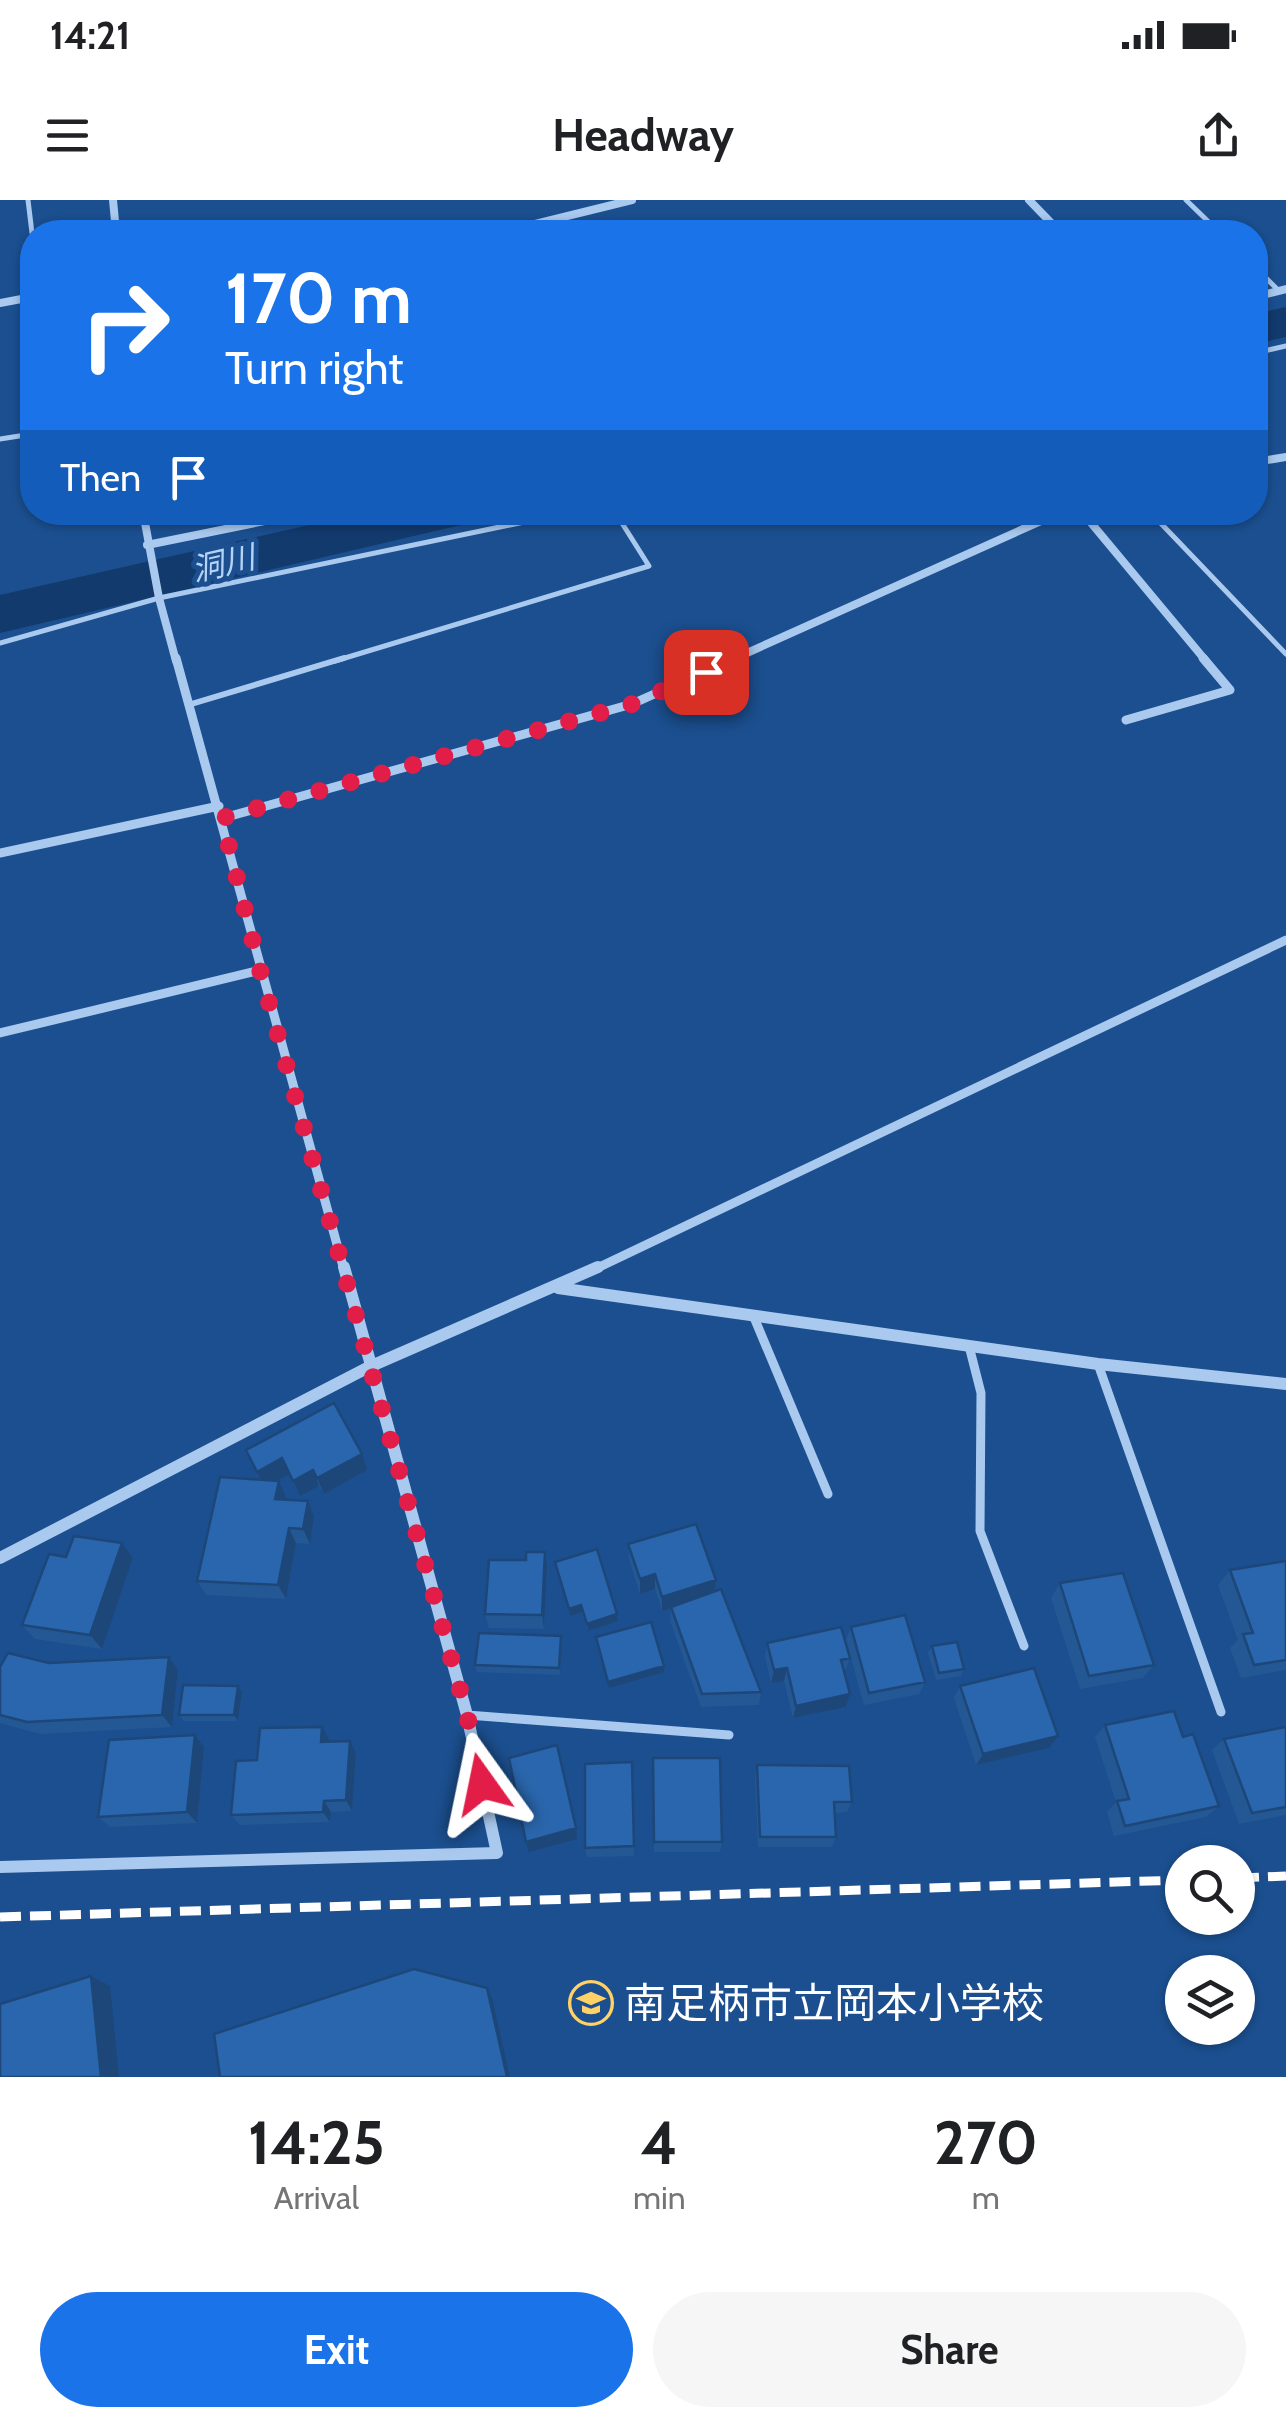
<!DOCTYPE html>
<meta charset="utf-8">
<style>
:root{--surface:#fff;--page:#f6f6f6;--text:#202124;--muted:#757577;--accent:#1a73e8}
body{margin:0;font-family:Cabin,"Noto Sans JP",sans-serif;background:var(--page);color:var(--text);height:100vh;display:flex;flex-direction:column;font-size:38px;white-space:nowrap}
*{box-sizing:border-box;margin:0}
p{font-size:32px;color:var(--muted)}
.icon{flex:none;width:55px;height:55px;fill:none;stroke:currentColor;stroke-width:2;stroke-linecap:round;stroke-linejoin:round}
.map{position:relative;height:1877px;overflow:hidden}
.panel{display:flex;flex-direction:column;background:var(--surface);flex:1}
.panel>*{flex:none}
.banner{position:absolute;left:20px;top:20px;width:1248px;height:305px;border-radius:40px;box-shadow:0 2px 8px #0004;background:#1a73e8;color:#fff;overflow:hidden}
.tools{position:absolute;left:1165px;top:1645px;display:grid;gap:20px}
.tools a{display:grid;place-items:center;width:90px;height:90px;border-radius:50%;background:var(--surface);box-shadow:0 2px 8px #0004;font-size:50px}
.pin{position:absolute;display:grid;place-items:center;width:85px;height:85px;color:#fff;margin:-42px;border-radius:20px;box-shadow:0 5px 15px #0006}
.me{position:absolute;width:110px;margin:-55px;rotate:348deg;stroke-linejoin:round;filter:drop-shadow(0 0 8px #0008)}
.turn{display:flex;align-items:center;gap:35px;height:210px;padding:0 40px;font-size:45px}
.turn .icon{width:130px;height:130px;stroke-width:2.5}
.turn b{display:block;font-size:70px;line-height:85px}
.then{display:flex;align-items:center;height:95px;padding:0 40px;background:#0003;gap:20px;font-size:38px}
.eta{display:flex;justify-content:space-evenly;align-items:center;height:170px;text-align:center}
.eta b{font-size:60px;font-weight:700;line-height:70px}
.primary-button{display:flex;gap:20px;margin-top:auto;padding:20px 40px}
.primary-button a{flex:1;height:115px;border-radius:60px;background:var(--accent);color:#fff;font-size:40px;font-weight:700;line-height:115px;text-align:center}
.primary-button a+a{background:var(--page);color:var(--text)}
.status{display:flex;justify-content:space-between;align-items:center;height:70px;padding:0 50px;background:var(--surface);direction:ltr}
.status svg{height:28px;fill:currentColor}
header{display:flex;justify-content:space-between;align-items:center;height:130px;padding:0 40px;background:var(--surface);font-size:45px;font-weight:700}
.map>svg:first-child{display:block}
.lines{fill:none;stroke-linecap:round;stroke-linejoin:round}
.river{fill:#123a6d;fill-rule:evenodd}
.service-far2{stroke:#a9c9ee;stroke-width:5}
.service-far1{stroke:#a9c9ee;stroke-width:6}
.service{stroke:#a9c9ee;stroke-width:9}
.minor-far2{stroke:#a9c9ee;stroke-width:8}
.minor-far1{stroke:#a9c9ee;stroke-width:9}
.minor{stroke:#a9c9ee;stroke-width:12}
.rail{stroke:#fff;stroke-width:9;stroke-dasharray:21 9;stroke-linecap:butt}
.wall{fill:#245895}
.shaded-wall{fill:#1d4779}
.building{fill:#2a66ad;stroke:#1d4779;stroke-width:2.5}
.route{stroke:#e11d48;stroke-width:18;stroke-dasharray:0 32.4}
.labels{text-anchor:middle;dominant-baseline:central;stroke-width:10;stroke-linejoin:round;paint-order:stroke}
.far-water-label{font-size:32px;font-style:italic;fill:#b5d3f5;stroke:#1b4f8f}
.near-poi-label{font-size:42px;fill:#fff;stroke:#1b4f8f;text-anchor:start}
</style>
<div class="status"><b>14:21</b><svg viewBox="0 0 49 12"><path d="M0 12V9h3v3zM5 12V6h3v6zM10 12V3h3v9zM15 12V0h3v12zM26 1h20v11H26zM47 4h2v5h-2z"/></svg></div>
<header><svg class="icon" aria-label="menu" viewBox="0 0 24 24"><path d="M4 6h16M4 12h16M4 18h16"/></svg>Headway<svg class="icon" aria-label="share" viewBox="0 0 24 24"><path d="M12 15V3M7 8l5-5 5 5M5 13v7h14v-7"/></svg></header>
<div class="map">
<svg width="1286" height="1877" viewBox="0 0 1286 1877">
<rect width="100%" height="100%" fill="#1b4f8f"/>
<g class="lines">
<!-- river -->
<path class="river" d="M 1286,107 L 1286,137 L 1255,144 L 1255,114 Z
M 367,312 L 473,312 L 465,324 L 0,433 L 0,395 Z"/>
<!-- service-far2 -->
<path class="service-far2" d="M 28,0 L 32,33
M 1186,0 L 1219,32
M 1255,67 L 1279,91
M 1255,153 L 1286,146
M 0,239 L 32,234
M 1150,312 L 1286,454
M 0,443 L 159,398 L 572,312
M 335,461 L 649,366 L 615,312"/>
<!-- service-far1 -->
<path class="service-far1" d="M 188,505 L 344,458"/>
<!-- service -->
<path class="service" d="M 753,1115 L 828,1294
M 969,1146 L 981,1193 L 980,1331 L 1024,1446
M 1098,1164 L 1221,1512
M 467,1515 L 729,1535"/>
<!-- minor-far2 -->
<path class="minor-far2" d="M 113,0 L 116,32
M 1029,0 L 1060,32
M 502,32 L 632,0
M 1255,97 L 1286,89
M 0,103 L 32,97
M 1255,262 L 1286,257
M 143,312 L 159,398 L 176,461
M 1082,312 L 1206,461
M 147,345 L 309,312
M 729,461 L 1061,312"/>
<!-- minor-far1 -->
<path class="minor-far1" d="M 176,458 L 344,1070
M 1126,520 L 1230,490 L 1203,458
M 223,618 L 632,504 L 735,458
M 0,653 L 219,606
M 0,833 L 261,770
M 593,1070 L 1286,740"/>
<!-- minor -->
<path class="minor" d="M 558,1088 L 1098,1164 L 1286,1184
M 0,1358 L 369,1167 L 598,1067
M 0,1667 L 497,1653 L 467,1515 L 344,1067"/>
<!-- rail -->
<path class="rail" d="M 1238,1678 L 1286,1676
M 0,1717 L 1182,1680"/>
</g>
<!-- wall -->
<path class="wall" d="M 246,1250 L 367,1270 L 324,1294 L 319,1286 L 300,1296 L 289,1274 L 277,1281 L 279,1281 L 286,1297 L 285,1299 L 308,1301 L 314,1316 L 310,1344 L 296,1343 L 286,1399 L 206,1395 L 197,1381 L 260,1280 Z
M 122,1343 L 133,1358 L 102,1449 L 35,1439 L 22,1425 Z
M 628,1344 L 714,1392 L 761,1492 L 759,1505 L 701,1507 L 670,1421 L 671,1408 L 662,1411 L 655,1389 L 640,1394 L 629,1359 Z
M 545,1352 L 547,1366 L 544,1429 L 489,1428 L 485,1414 L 526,1360 Z
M 1286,1361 L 1286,1470 L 1241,1478 L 1230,1448 L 1238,1440 L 1218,1385 L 1230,1370 Z
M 555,1362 L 617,1414 L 618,1421 L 588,1431 L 582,1412 L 570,1416 Z
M 1060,1383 L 1154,1465 L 1143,1478 L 1080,1489 L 1051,1398 Z
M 851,1427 L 925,1482 L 919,1494 L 864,1505 L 846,1440 Z
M 561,1436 L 560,1475 L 477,1472 L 475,1465 Z
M 767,1443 L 850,1458 L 845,1471 L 844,1471 L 850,1494 L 846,1507 L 793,1518 L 784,1481 L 771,1483 L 765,1456 Z
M 932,1446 L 964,1469 L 961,1476 L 936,1480 L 928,1453 Z
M 169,1457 L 178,1470 L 172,1527 L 40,1534 L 0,1523 L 0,1467 Z
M 238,1486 L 242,1492 L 238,1521 L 184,1521 L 179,1515 Z
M 960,1486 L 1058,1536 L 1049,1548 L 976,1565 L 954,1498 Z
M 1105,1525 L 1183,1537 L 1219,1606 L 1206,1617 L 1114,1636 L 1107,1612 L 1116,1602 L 1095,1537 Z
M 1286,1527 L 1286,1615 L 1239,1624 L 1212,1550 L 1224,1539 Z
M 195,1535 L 204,1547 L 197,1623 L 110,1627 L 98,1617 Z
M 329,1539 L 328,1542 L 356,1553 L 352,1611 L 331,1612 L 330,1622 L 240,1625 L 231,1615 L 257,1560 Z
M 653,1558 L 722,1642 L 720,1652 L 654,1652 Z
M 632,1562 L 634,1656 L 587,1657 L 585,1648 Z
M 757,1565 L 852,1602 L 847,1612 L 834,1613 L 836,1637 L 832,1647 L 758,1647 L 755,1576 Z"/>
<!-- shaded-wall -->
<path class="shaded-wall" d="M 362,1254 L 367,1270 L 324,1294 L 317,1278 Z
M 282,1258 L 289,1274 L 264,1288 L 257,1272 Z
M 313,1270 L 319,1286 L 300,1296 L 293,1281 Z
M 279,1281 L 286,1297 L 283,1315 L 275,1299 Z
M 308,1301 L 314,1316 L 310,1344 L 303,1329 Z
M 289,1328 L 296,1343 L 286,1399 L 278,1385 Z
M 122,1343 L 133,1358 L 102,1449 L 90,1435 Z
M 545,1352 L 547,1366 L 544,1429 L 542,1415 Z
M 655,1374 L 655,1389 L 640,1394 L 640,1379 Z
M 716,1380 L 714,1395 L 662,1411 L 662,1397 Z
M 581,1405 L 582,1412 L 570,1416 L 569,1409 Z
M 617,1414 L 618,1421 L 588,1431 L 587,1424 Z
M 169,1457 L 178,1470 L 172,1527 L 162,1515 Z
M 664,1466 L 664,1472 L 609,1488 L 608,1482 Z
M 787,1468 L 784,1481 L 771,1483 L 774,1470 Z
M 238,1486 L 242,1492 L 238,1521 L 234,1515 Z
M 850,1494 L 846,1507 L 793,1518 L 796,1506 Z
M 322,1527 L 329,1539 L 328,1554 L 321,1542 Z
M 195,1535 L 204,1547 L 197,1623 L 187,1612 Z
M 1058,1536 L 1049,1548 L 976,1565 L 983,1554 Z
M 350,1541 L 356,1553 L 352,1611 L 346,1600 Z
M 324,1601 L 331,1612 L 330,1622 L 323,1612 Z
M 576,1628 L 577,1639 L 529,1652 L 526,1642 Z
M 91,1776 L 110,1786 L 119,1877 L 101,1877 Z
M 487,1788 L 492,1798 L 510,1877 L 507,1877 Z"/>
<!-- building -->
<path class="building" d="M 334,1203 L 362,1254 L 317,1278 L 313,1270 L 293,1281 L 282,1258 L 257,1272 L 246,1250 Z
M 220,1277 L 279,1281 L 275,1299 L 308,1301 L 303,1329 L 289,1328 L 278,1385 L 197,1381 Z
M 696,1324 L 716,1380 L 662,1397 L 655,1374 L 640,1379 L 628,1344 Z
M 74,1336 L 122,1343 L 90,1435 L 22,1425 L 49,1354 L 66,1357 Z
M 597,1349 L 617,1414 L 587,1424 L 581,1405 L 569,1409 L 555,1362 Z
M 526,1352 L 545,1352 L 542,1415 L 485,1414 L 489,1360 L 526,1360 Z
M 1286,1361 L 1286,1460 L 1254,1465 L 1243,1434 L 1253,1433 L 1230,1370 Z
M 1123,1373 L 1154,1465 L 1089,1476 L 1060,1383 Z
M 721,1389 L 761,1492 L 702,1494 L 671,1407 Z
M 905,1415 L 925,1482 L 869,1493 L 851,1427 Z
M 651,1422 L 664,1466 L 608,1482 L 596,1437 Z
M 841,1427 L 850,1458 L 841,1460 L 850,1494 L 796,1506 L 787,1468 L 774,1470 L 767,1443 Z
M 479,1433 L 561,1436 L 559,1468 L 475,1465 Z
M 957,1442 L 964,1469 L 939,1473 L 932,1446 Z
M 8,1453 L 49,1463 L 169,1457 L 162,1515 L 27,1522 L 0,1515 L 0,1467 Z
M 1034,1468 L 1058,1536 L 983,1554 L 960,1486 Z
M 183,1485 L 238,1486 L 234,1515 L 179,1515 Z
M 1174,1511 L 1183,1537 L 1193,1534 L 1219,1606 L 1125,1626 L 1117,1601 L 1129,1599 L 1105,1525 Z
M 322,1527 L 321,1542 L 350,1541 L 346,1600 L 324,1601 L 323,1612 L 231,1615 L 236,1561 L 257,1560 L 260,1528 Z
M 1286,1527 L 1286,1607 L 1252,1613 L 1224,1539 Z
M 195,1535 L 187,1612 L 98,1617 L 109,1540 Z
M 557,1545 L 576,1628 L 526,1642 L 509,1558 Z
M 653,1558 L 720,1558 L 722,1642 L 654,1642 Z
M 632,1562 L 634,1646 L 585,1648 L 585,1564 Z
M 757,1565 L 849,1566 L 852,1602 L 834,1602 L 836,1637 L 760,1637 Z
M 414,1769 L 487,1788 L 507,1877 L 220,1877 L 214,1834 Z
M 91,1776 L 101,1877 L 0,1877 L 0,1804 Z"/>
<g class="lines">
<!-- route -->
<path class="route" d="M 482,1584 L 467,1515 L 260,770 L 222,618 L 632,504 L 706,472"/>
</g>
<!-- icons -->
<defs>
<g id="school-ring" transform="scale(2.25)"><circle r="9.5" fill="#1b4f8f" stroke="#ffd166" stroke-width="1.5"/><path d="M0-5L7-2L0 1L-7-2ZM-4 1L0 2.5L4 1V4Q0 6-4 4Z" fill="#ffd166"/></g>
</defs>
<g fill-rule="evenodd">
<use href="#school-ring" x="591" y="1803"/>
</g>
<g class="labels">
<!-- far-water labels -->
<g class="far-water-label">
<text transform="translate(223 363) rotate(-13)">洞川</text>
</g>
<!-- near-poi labels -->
<g class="near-poi-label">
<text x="624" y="1803">南足柄市立岡本小学校</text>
</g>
</g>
</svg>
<div class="tools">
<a><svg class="icon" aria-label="search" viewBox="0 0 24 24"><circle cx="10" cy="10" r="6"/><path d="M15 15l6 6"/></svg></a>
<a><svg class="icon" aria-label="layers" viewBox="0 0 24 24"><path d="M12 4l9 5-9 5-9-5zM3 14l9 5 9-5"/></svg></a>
</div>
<div class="pin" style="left:706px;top:472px;background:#d93025"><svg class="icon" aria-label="arrive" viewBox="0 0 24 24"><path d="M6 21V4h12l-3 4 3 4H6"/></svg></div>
<svg class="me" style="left:482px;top:1584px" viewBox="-20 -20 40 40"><path d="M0-17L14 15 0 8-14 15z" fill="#e11d48" stroke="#fff" stroke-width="4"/></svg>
<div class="banner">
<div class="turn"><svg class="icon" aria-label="right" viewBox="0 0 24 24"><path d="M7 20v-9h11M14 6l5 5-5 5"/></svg><div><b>170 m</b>Turn right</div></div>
<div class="then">Then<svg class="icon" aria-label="arrive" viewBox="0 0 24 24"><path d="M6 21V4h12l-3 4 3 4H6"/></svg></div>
</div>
</div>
<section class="panel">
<div class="eta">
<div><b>14:25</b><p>Arrival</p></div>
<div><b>4</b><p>min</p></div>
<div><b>270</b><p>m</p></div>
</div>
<div class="primary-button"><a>Exit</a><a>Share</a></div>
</section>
